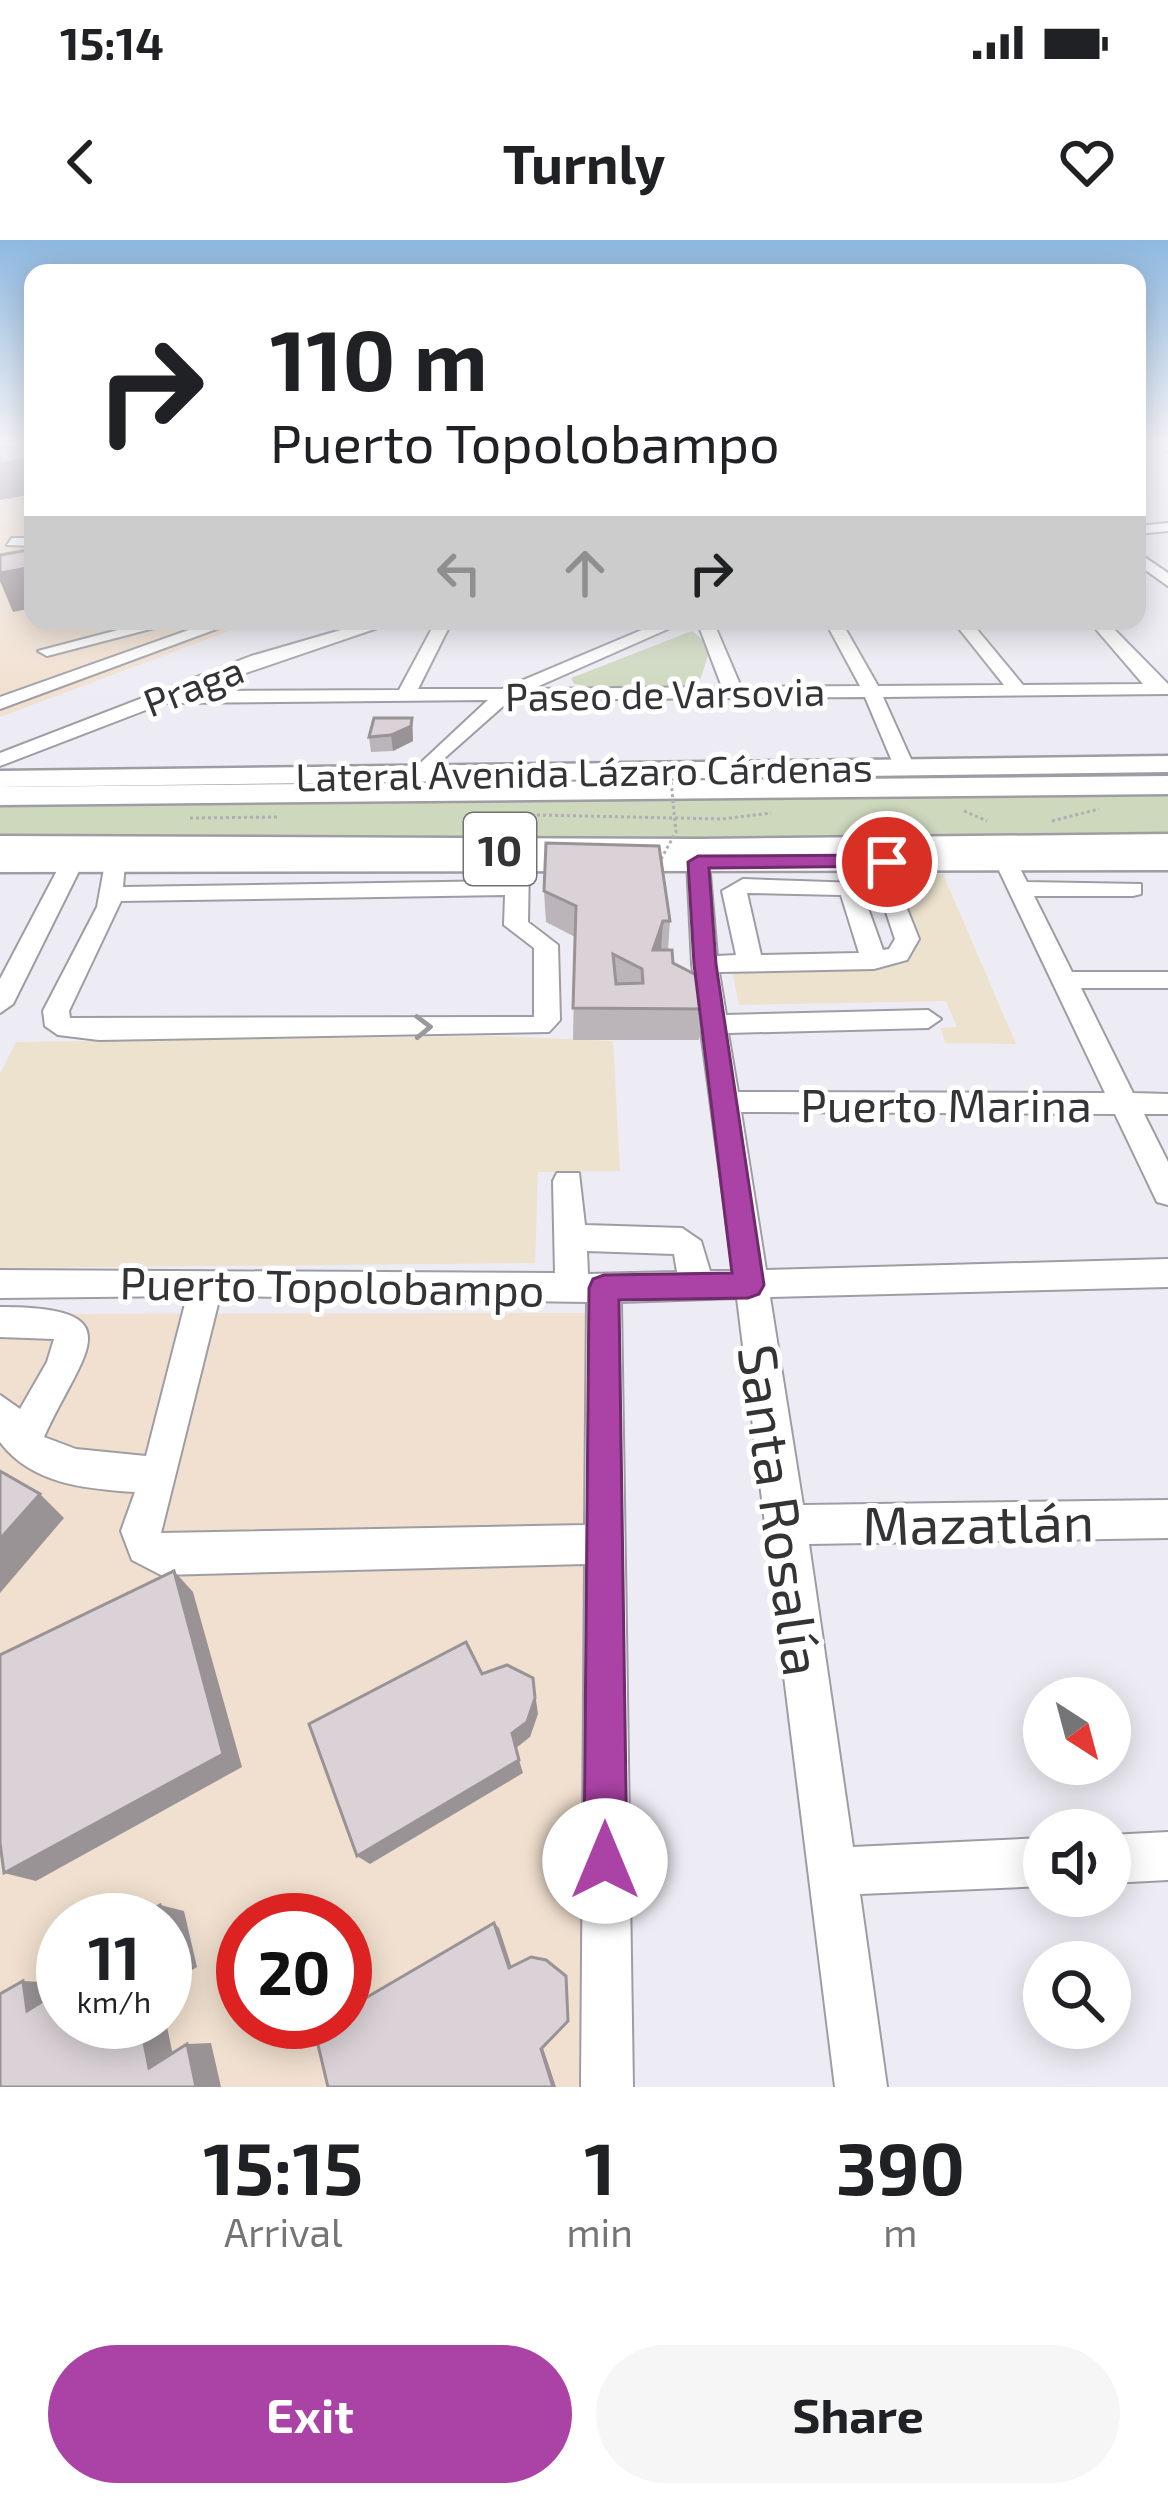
<!DOCTYPE html>
<meta charset="utf-8">
<style>
:root{--surface:#fff;--page:#f6f6f6;--text:#202124;--muted:#757577;--accent:#ab42a5}
body{margin:0;font-family:"Exo 2",sans-serif;background:var(--page);color:var(--text);height:100vh;display:flex;flex-direction:column;font-size:45px;white-space:nowrap}
*{box-sizing:border-box;margin:0}
p{font-size:39px;color:var(--muted)}
.icon{flex:none;width:66px;height:66px;fill:none;stroke:currentColor;stroke-width:2;stroke-linecap:round;stroke-linejoin:round}
.map{position:relative;height:1847px;overflow:hidden}
.details{display:flex;flex-direction:column;background:var(--surface);flex:1}
.details>*{flex:none}
.hud{position:absolute;left:24px;top:24px;width:1122px;height:366px;border-radius:24px;box-shadow:0 6px 30px #0003;background:#fff;color:var(--text);overflow:hidden}
.needle{width:78px;rotate:144deg}
.tools{position:absolute;left:1023px;top:1437px;display:grid;gap:24px}
.tools a{display:grid;place-items:center;width:108px;height:108px;border-radius:50%;background:var(--surface);box-shadow:0 6px 30px #0003;font-size:60px}
.speed{position:absolute;left:36px;top:1653px;display:flex;gap:24px;font-size:60px;font-weight:700;text-align:center}
.speed>*{display:grid;place-content:center;width:156px;height:156px;border-radius:50%;background:var(--surface);box-shadow:0 6px 30px #0003;line-height:1}
.speed small{font-size:30px;font-weight:400}
.speed .limit{border:18px solid #d22;background:#fff;color:#111}
.pin{position:absolute;display:grid;place-items:center;width:102px;height:102px;color:#fff;margin:-51px;border:6px solid #fff;border-radius:50%;box-shadow:0 3px 12px #0007}
.me{position:absolute;width:132px;margin:-66px;rotate:0deg;stroke-linejoin:round;filter:drop-shadow(0 0 9px #0008)}
.turn{display:flex;align-items:center;gap:42px;height:252px;padding:0 48px;font-size:54px}
.turn .icon{width:156px;height:156px;stroke-width:2.5}
.turn b{display:block;font-size:84px;line-height:102px}
.lanes{display:flex;align-items:center;height:114px;padding:0 48px;background:#0003;justify-content:center;gap:60px;direction:ltr}
.lanes .off{opacity:.35}
.eta{display:flex;justify-content:space-evenly;align-items:center;height:204px;text-align:center}
.eta b{font-size:72px;font-weight:700;line-height:84px}
.cta{display:flex;gap:24px;margin-top:auto;padding:24px 48px}
.cta a{flex:1;height:138px;border-radius:72px;background:var(--accent);color:#fff;font-size:48px;font-weight:700;line-height:138px;text-align:center}
.cta a+a{background:var(--page);color:var(--text)}
.status{display:flex;justify-content:space-between;align-items:center;height:84px;padding:0 60px;background:var(--surface);direction:ltr}
.status svg{height:33px;fill:currentColor}
header{display:flex;justify-content:space-between;align-items:center;height:156px;padding:0 48px;background:var(--surface);font-size:54px;font-weight:700}
.map>svg:first-child{display:block}
.commercial{fill:#ece2cd}
.education{fill:#f1e0cf;fill-rule:evenodd}
.green{fill:#cdd8bd}
.lines{fill:none;stroke-linecap:round;stroke-linejoin:round}
.minor-casing{stroke:#9e9da4;stroke-width:4}
.major-casing{stroke:#9e9da4;stroke-width:5}
.highway-casing{stroke:#9e9da4;stroke-width:5}
.path{stroke:#afaeb4;stroke-width:3;stroke-dasharray:3 3;stroke-linecap:butt}
.minor{fill:#fff;fill-rule:evenodd}
.major{fill:#fff;fill-rule:evenodd}
.highway{fill:#fff;fill-rule:evenodd}
.path-bridge{stroke:#afaeb4;stroke-width:3;stroke-dasharray:3 3;stroke-linecap:butt}
.wall{fill:#bbb5b9}
.shaded-wall{fill:#999396}
.building{fill:#dad2d7;stroke:#999396;stroke-width:3;fill-rule:evenodd}
.oneway{stroke:#9a999a}
.route{fill:#ab42a5;stroke:#6f2b6b;stroke-width:3}
.labels{text-anchor:middle;dominant-baseline:central;stroke-width:10;stroke-linejoin:round;paint-order:stroke}
.far-street-label{font-size:39px;fill:#343336;stroke:#fff}
.shield{fill:#fff;stroke:#717072;stroke-width:3}
.shield-label{font-size:42px;font-weight:bold;fill:#343336}
.street-label{font-size:45px;fill:#343336;stroke:#fff}
.near-street-label{font-size:54px;fill:#343336;stroke:#fff}
</style>
<div class="status"><b>15:14</b><svg viewBox="0 0 49 12"><path d="M0 12V9h3v3zM5 12V6h3v6zM10 12V3h3v9zM15 12V0h3v12zM26 1h20v11H26zM47 4h2v5h-2z"/></svg></div>
<header><svg class="icon" aria-label="back" viewBox="0 0 24 24"><path d="M15 5l-7 7 7 7"/></svg>Turnly<svg class="icon" aria-label="heart" viewBox="0 0 24 24"><path d="M12 20l-8-8c-3-5 5-10 8-4 3-6 11-1 8 4z"/></svg></header>
<div class="map">
<svg width="1168" height="1847" viewBox="0 0 1168 1847">
<rect width="100%" height="100%" fill="#edecf4"/>
<!-- commercial -->
<path class="commercial" d="M 943,634 L 1016,804 L 945,803 L 941,788 L 957,787 L 946,761 L 739,765 L 732,730 L 906,724 L 899,703 L 920,701 L 895,635 Z
M 499,796 L 613,801 L 620,931 L 538,932 L 535,1023 L 0,1028 L 0,834 L 16,802 Z"/>
<!-- education -->
<path class="education" d="M 0,201 L 33,201 L 33,381 L 256,381 L 0,477 Z
M 606,1073 L 625,1847 L 0,1847 L 0,1074 ZM 63,1680 L 165,1680 L 165,1782 L 63,1782 ZM 243,1680 L 345,1680 L 345,1782 L 243,1782 Z"/>
<!-- green -->
<path class="green" d="M 692,391 L 711,407 L 697,449 L 614,451 L 574,444 L 571,438 Z
M 1168,545 L 1168,604 L 0,600 L 0,566 Z"/>
<g class="lines">
<!-- minor casing -->
<g class="minor-casing">
<path id="minor" d="M 1153,201 L 1167,201 L 1168,212 Z
M 1168,283 L 1168,291 L 1137,294 L 1137,286 Z
M 12,298 L 33,298 L 33,306 L 7,305 Z
M 1137,312 L 1168,333 L 1168,346 L 1137,324 Z
M 152,381 L 181,381 L 47,416 L 38,411 Z
M 214,381 L 238,381 L 0,469 L 0,457 Z
M 372,381 L 398,381 L 193,451 L 399,450 L 436,381 L 452,381 L 418,449 L 502,449 L 663,381 L 686,381 L 532,449 L 722,447 L 697,381 L 713,381 L 741,447 L 860,446 L 825,381 L 841,381 L 878,446 L 1004,445 L 953,381 L 970,381 L 1023,445 L 1143,444 L 1089,381 L 1106,381 L 1168,444 L 1168,454 L 883,457 L 914,526 L 904,532 L 894,526 L 865,457 L 510,460 L 421,539 L 411,533 L 414,529 L 488,460 L 164,463 L 0,526 L 0,513 L 251,416 Z
M 518,615 L 529,622 L 528,682 L 558,705 L 560,780 L 549,792 L 99,800 L 58,795 L 45,786 L 43,771 L 97,667 L 106,618 L 114,616 L 125,623 L 123,647 L 506,641 L 507,622 ZM 505,655 L 504,685 L 534,708 L 534,777 L 70,778 L 69,771 L 121,661 Z
M 698,615 L 709,622 L 717,716 L 736,715 L 722,651 L 743,639 L 859,643 L 883,710 L 889,709 L 895,699 L 880,654 L 840,627 L 837,622 L 848,615 L 898,646 L 919,699 L 907,720 L 874,729 L 719,732 L 726,775 L 928,770 L 941,779 L 928,788 L 728,793 L 738,852 L 1105,853 L 995,622 L 998,617 L 1014,617 L 1027,642 L 1141,644 L 1141,654 L 1133,656 L 1034,656 L 1072,732 L 1168,732 L 1168,748 L 1081,748 L 1133,853 L 1168,854 L 1168,874 L 1144,874 L 1168,922 L 1168,965 L 1157,962 L 1115,874 L 741,872 L 766,1030 L 1168,1019 L 1168,1047 L 770,1057 L 803,1265 L 1168,1260 L 1168,1298 L 809,1304 L 853,1607 L 1044,1598 L 1044,1646 L 860,1654 L 887,1847 L 835,1847 L 737,1058 L 621,1062 L 633,1847 L 581,1847 L 585,1324 L 161,1335 L 132,1320 L 121,1291 L 135,1252 C 86,1249 31,1244 0,1202 L 0,1155 L 20,1169 L 47,1122 L 54,1099 L 0,1097 L 0,1067 C 139,1067 81,1114 44,1197 L 76,1209 L 146,1216 L 187,1056 L 0,1058 L 0,1030 L 555,1033 L 553,941 L 557,933 L 579,933 L 585,985 L 682,988 L 701,1001 L 710,1031 L 733,1031 L 692,724 L 687,622 ZM 747,653 L 841,655 L 859,713 L 761,715 ZM 587,1011 L 674,1014 L 677,1032 L 588,1034 ZM 220,1056 L 587,1062 L 585,1285 L 161,1293 Z
M 72,616 L 83,623 L 13,764 L 0,773 L 0,739 L 61,623 Z
M 1168,1592 L 1168,1640 L 1110,1643 L 1110,1595 Z"/>
</g>
<!-- major casing -->
<g class="major-casing">
<path id="major" d="M 1168,516 L 1168,532 L 0,547 L 0,531 Z
M 1168,612 L 1168,630 L 0,632 L 0,614 Z"/>
</g>
<!-- highway casing -->
<g class="highway-casing">
<path id="highway" d="M 1168,536 L 1168,554 L 0,565 L 0,547 Z
M 1168,594 L 1168,614 L 703,619 L 0,616 L 0,596 L 703,599 Z"/>
</g>
<!-- path -->
<path class="path" d="M 964,571 L 987,581
M 537,575 L 722,579 L 771,573
M 190,578 L 280,577
M 1052,581 L 1099,569"/>
<!-- minor -->
<use href="#minor" class="minor"/>
<!-- major -->
<use href="#major" class="major"/>
<!-- highway -->
<use href="#highway" class="highway"/>
<!-- path-bridge -->
<path class="path-bridge" d="M 661,619 L 676,592 L 671,541"/>
</g>
<!-- wall -->
<path class="wall" d="M 412,478 L 413,501 L 393,511 L 371,512 L 369,497 Z
M 544,651 L 670,681 L 668,710 L 673,723 L 703,769 L 699,800 L 573,800 L 575,697 L 546,682 Z"/>
<!-- shaded-wall -->
<path class="shaded-wall" d="M 33,205 L 33,254 L 0,260 L 0,224 Z
M 33,327 L 33,368 L 13,372 L 0,341 L 0,333 Z
M 412,478 L 413,501 L 393,511 L 391,495 Z
M 663,681 L 661,712 L 653,710 Z
M 40,1254 L 64,1278 L 0,1353 L 0,1299 Z
M 174,1331 L 193,1352 L 242,1527 L 36,1641 L 4,1633 Z
M 533,1438 L 538,1474 L 530,1497 L 516,1508 L 512,1493 Z
M 519,1520 L 523,1533 L 370,1624 L 357,1616 Z
M 160,1665 L 184,1671 L 197,1727 L 165,1746 L 165,1680 Z
M 494,1683 L 499,1688 L 513,1731 L 509,1728 Z
M 566,1736 L 569,1781 L 543,1808 L 556,1847 L 553,1847 L 541,1809 Z
M 23,1741 L 56,1743 L 58,1756 L 63,1756 L 63,1772 L 27,1771 Z
M 165,1777 L 175,1825 L 149,1828 L 140,1782 L 165,1782 Z
M 211,1803 L 221,1847 L 196,1847 L 187,1804 Z"/>
<!-- building -->
<path class="building" d="M 33,202 L 33,218 L 0,224 L 0,208 Z
M 33,309 L 33,327 L 0,333 L 0,315 Z
M 374,478 L 412,478 L 411,486 L 391,495 L 369,497 Z
M 546,603 L 659,606 L 670,681 L 663,681 L 653,710 L 672,710 L 673,723 L 700,737 L 703,769 L 573,768 L 576,666 L 544,651 ZM 613,714 L 642,729 L 643,743 L 616,744 Z
M 0,1231 L 40,1254 L 0,1299 Z
M 174,1331 L 223,1514 L 4,1633 L 0,1603 L 0,1415 Z
M 466,1402 L 482,1434 L 507,1425 L 533,1438 L 535,1458 L 527,1482 L 512,1493 L 519,1520 L 357,1616 L 309,1484 Z
M 160,1665 L 164,1680 L 134,1680 Z
M 494,1683 L 509,1728 L 531,1717 L 546,1720 L 566,1736 L 568,1781 L 541,1809 L 553,1847 L 328,1847 L 314,1788 L 325,1782 L 345,1782 L 345,1770 Z
M 165,1686 L 173,1723 L 165,1728 Z
M 23,1741 L 27,1771 L 51,1756 L 55,1772 L 63,1767 L 63,1782 L 140,1782 L 149,1828 L 187,1804 L 196,1847 L 0,1847 L 0,1754 Z"/>
<!-- one-way arrows -->
<defs><path id="oneway-chevron" d="M-2-3.5L2.5 0L-2 3.5" fill="none" stroke-width="1.6" stroke-linecap="round" stroke-linejoin="round" transform="scale(3)"/></defs>
<use class="oneway" href="#oneway-chevron" transform="translate(423 787) rotate(-1)"/>
<!-- sky -->
<linearGradient id="sky" x2="0" y2="1"><stop stop-color="#8eb8e0"/><stop offset="0.44" stop-color="#f7f6fa"/><stop offset="1" stop-color="#f7f6fa" stop-opacity="0"/></linearGradient>
<rect width="1168" height="460" fill="url(#sky)"/>
<!-- route -->
<path class="route" d="M 887,615 L 895,617 L 895,626 L 709,628 L 716,724 L 764,1045 L 759,1054 L 748,1058 L 619,1060 L 627,1621 L 621,1636 L 605,1642 L 590,1636 L 584,1621 L 589,1048 L 593,1039 L 604,1035 L 732,1033 L 694,724 L 688,622 L 698,616 Z"/>
<g class="labels">
<!-- far-street labels -->
<g class="far-street-label">
<text transform="translate(193 445) rotate(-21)">Praga</text>
<text transform="translate(665 453) rotate(-1)">Paseo de Varsovia</text>
<text transform="translate(584 531) rotate(-1)">Lateral Avenida Lázaro Cárdenas</text>
</g>
<!-- shield labels -->
<rect class="shield" x="464" y="573" width="72" height="72" rx="9"/>
<g class="shield-label">
<text x="500" y="609">10</text>
</g>
<!-- street labels -->
<g class="street-label">
<text x="946" y="864">Puerto Marina</text>
<text transform="translate(332 1045) rotate(1)">Puerto Topolobampo</text>
</g>
<!-- near-street labels -->
<g class="near-street-label">
<text transform="translate(782 1270) rotate(82)">Santa Rosalía</text>
<text transform="translate(978 1282) rotate(-1)">Mazatlán</text>
</g>
</g>
</svg>
<div class="tools">
<a><svg class="needle" viewBox="-14 -14 28 28"><path d="M0-13l5 13h-10z" fill="#e53935"/><path d="M0 13l5-13h-10z" fill="#757577"/></svg></a>
<a><svg class="icon" aria-label="sound" viewBox="0 0 24 24"><path d="M4 9h4l5-4v14l-5-4H4zM17 9q2 3 0 6"/></svg></a>
<a><svg class="icon" aria-label="search" viewBox="0 0 24 24"><circle cx="10" cy="10" r="6"/><path d="M15 15l6 6"/></svg></a>
</div>
<div class="speed"><div>11<small>km/h</small></div><div class="limit">20</div></div>
<div class="pin" style="left:887px;top:622px;background:#d93025"><svg class="icon" aria-label="arrive" viewBox="0 0 24 24"><path d="M6 21V4h12l-3 4 3 4H6"/></svg></div>
<svg class="me" style="left:605px;top:1621px" viewBox="-20 -20 40 40"><circle r="19" fill="#fff"/><path d="M0-13L10 11 0 6-10 11z" fill="#ab42a5"/></svg>
<div class="hud">
<div class="turn"><svg class="icon" aria-label="right" viewBox="0 0 24 24"><path d="M7 20v-9h11M14 6l5 5-5 5"/></svg><div><b>110 m</b>Puerto Topolobampo</div></div>
<div class="lanes"><svg class="icon off" aria-label="left" viewBox="0 0 24 24"><path d="M17 20v-9H6M10 6l-5 5 5 5"/></svg><svg class="icon off" aria-label="ahead" viewBox="0 0 24 24"><path d="M12 20V5M6 11l6-6 6 6"/></svg><svg class="icon" aria-label="right" viewBox="0 0 24 24"><path d="M7 20v-9h11M14 6l5 5-5 5"/></svg></div>
</div>
</div>
<section class="details">
<div class="eta">
<div><b>15:15</b><p>Arrival</p></div>
<div><b>1</b><p>min</p></div>
<div><b>390</b><p>m</p></div>
</div>
<div class="cta"><a>Exit</a><a>Share</a></div>
</section>
